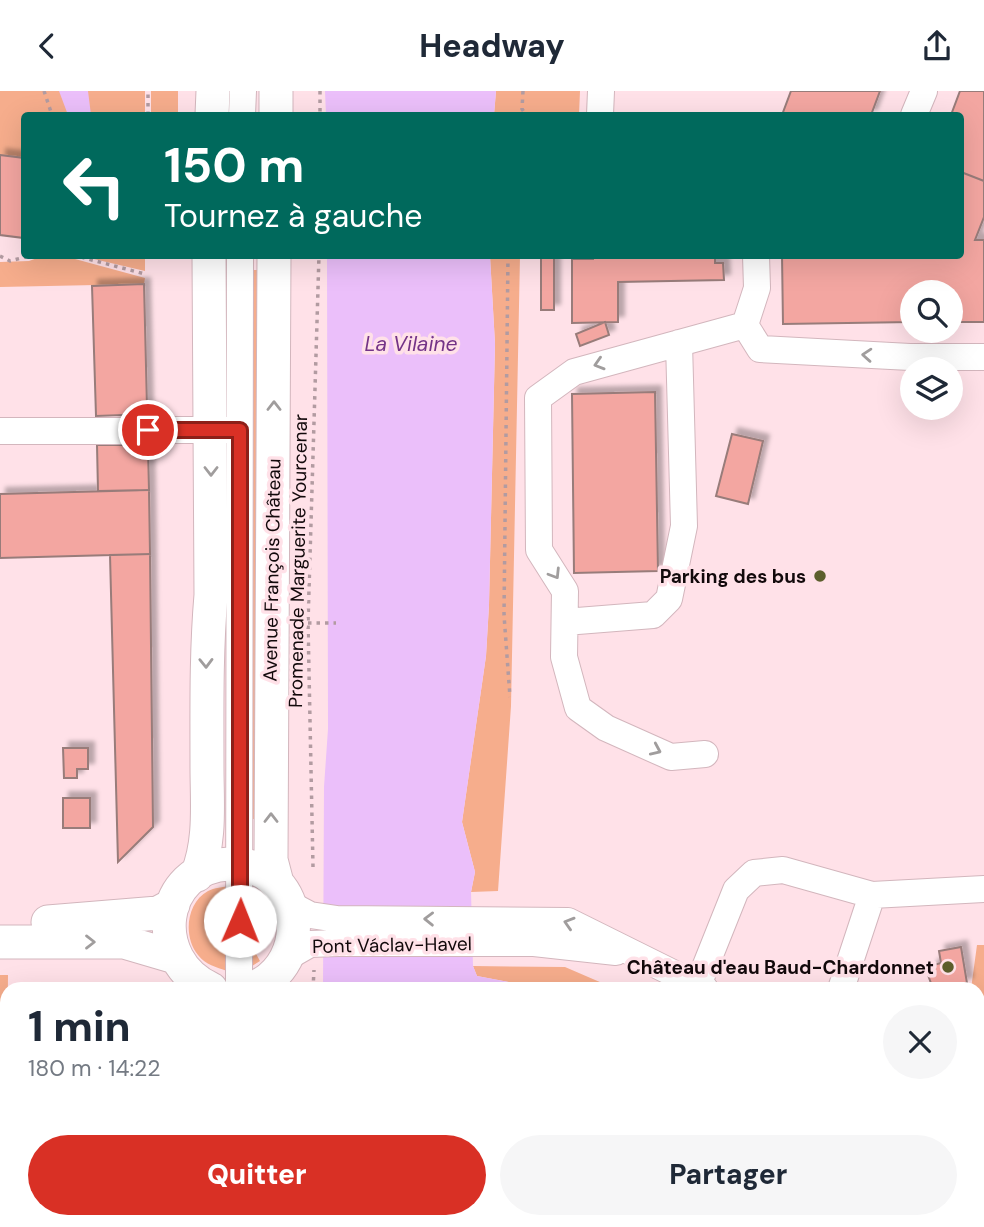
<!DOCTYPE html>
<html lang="fr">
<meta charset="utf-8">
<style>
:root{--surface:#fff;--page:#f6f6f7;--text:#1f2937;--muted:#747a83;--accent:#d93025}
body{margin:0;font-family:"DM Sans",sans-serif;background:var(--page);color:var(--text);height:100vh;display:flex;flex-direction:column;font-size:26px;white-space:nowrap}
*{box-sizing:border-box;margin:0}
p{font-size:23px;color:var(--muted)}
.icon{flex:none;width:38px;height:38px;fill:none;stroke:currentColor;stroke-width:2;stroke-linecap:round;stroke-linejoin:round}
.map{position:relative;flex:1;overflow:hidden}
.drawer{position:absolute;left:0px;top:891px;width:985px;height:247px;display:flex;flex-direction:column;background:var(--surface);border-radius:21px 21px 0 0;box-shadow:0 7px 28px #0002}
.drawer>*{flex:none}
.guide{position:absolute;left:21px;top:21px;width:943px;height:147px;border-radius:7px;box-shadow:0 7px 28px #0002;background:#00695c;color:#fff;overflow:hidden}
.controls{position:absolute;left:900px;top:189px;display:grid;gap:14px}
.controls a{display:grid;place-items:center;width:63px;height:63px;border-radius:50%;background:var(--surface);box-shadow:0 7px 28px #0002;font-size:35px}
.pin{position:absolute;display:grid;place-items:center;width:60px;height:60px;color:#fff;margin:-30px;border:4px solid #fff;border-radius:50%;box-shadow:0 2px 7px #0007}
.me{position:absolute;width:77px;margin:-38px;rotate:1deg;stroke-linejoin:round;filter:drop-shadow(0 0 5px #0008)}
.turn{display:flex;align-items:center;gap:24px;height:147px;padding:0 28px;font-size:32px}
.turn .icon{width:91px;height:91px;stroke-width:2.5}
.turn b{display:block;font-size:49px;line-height:60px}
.round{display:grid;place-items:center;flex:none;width:74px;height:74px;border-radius:37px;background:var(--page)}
.head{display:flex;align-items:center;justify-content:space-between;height:119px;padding:0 28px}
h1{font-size:42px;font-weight:800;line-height:52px}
.action{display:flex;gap:14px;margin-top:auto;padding:14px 28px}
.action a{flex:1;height:80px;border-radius:42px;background:var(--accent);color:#fff;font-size:28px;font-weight:800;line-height:80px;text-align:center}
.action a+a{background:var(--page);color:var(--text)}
header{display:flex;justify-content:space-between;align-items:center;height:91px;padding:0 28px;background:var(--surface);font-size:32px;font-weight:800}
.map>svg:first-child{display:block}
.green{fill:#f6ad8c}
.water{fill:#ebbffa}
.building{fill:#f3a6a1;stroke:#987c7a;stroke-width:2;filter:url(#shadow)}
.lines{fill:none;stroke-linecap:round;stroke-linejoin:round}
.minor-casing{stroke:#d3b6bd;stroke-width:28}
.major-casing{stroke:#d3b6bd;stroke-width:35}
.path{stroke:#b29ba1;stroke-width:3.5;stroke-dasharray:3.5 5;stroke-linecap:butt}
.minor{stroke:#fff;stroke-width:26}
.major{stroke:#fff;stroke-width:33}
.oneway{stroke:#a09d9d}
.route-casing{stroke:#8d1f18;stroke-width:18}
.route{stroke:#d93025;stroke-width:12}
.poi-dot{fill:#5c5e2c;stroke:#ffe1e8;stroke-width:2.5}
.labels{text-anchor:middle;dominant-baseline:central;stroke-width:7;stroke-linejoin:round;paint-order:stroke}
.street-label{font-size:19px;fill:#12090b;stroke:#ffe1e8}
.poi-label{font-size:19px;font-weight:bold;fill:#12090b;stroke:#ffe1e8;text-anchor:end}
.water-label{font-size:21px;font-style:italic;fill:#743387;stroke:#ffe1e8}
</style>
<header><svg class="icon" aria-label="back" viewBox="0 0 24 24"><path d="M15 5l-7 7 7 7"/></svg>Headway<svg class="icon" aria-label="share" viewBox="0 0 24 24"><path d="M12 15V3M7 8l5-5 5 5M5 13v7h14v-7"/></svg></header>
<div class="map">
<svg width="984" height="1136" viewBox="0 0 984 1136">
<defs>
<filter id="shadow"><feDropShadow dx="6" dy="-6" stdDeviation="2" flood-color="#0004"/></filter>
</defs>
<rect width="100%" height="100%" fill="#ffe1e8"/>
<!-- green -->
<path class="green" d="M 0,0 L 145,0 L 145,24 L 24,24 L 24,67 L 0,64 Z
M 151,0 L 178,0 L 178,24 L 151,24 Z
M 496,0 L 580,0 L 579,24 L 494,24 Z
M 43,165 L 64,165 L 145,187 L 144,193 L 0,196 L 0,171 L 29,170 Z
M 81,165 L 145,165 L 145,180 Z
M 490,165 L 520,165 L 511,615 L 498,800 L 471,801 L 475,781 L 462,731 L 486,565 L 489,514 L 495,253 Z
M 250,179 L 262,179 L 264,728 L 251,728 Z
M 230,795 L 227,880 C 216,876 206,874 198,864 C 183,846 186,812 208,800 C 214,797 223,796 230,795 Z
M 252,799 C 269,810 275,823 274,844 L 257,849 L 255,861 L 260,870 L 249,877 Z
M 977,854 L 984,854 L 984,914 L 978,913 L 978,898 L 971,898 Z
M 473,875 L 565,876 L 616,898 L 547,898 L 477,885 Z
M 0,884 L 8,884 L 7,984 L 0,980 Z
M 7,1000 L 7,1081 L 0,1082 L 0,1001 Z"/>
<!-- water -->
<path class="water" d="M 59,0 L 88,0 L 91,24 L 68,24 Z
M 325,0 L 496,0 L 494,24 L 326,24 Z
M 327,165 L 490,165 L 495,253 L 489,514 L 486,565 L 462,731 L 475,781 L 471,801 L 473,875 L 477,885 L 547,898 L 323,898 L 324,696 L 328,638 Z
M 510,1131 L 511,1136 L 325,1136 L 325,1130 Z
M 525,1131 L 525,1130 L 621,1131 L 619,1136 L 525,1136 Z"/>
<!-- building -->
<path class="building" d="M 791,0 L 880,0 L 871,24 L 782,24 Z
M 960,0 L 984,0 L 984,90 L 961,81 L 961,24 L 951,24 Z
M 0,64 L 24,67 L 24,147 L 0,144 Z
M 961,81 L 984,90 L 984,126 L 975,149 L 984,149 L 984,231 L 950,231 L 950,201 L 912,201 L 912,231 L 783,233 L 782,164 L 961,164 Z
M 541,164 L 554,164 L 554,219 L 541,219 Z
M 593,164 L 715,164 L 715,172 L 723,172 L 724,189 L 618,191 L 618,231 L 572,232 L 572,168 L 593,168 Z
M 144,193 L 149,399 L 98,400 L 97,354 L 123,354 L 123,324 L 96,325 L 92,195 Z
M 605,231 L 609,244 L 580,255 L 576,243 Z
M 655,301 L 658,480 L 574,482 L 572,303 Z
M 732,343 L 763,350 L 748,413 L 716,405 Z
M 149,399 L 150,463 L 0,467 L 0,403 Z
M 150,463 L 153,736 L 118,771 L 110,464 Z
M 63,657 L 88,657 L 88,678 L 77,678 L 77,687 L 64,687 Z
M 63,707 L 90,707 L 90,737 L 63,737 Z
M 961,856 L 967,892 L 947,898 L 932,895 L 928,884 L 933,874 L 941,872 L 939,860 Z
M 978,1014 L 984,1015 L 984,1122 L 978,1121 Z
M 31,1130 L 129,1130 L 129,1136 L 31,1136 Z"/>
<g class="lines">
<!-- minor casing -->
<g class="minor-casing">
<path id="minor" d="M 242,24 L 243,0
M 600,24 L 601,0
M 914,24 L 924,0
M 745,234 L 760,258 L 910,266 L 984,266
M 147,339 L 228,339
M 0,340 L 123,340
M 565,531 L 653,524 L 669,508 L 684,435 L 679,252
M 705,663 L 671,666 L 606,637 L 578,617 L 564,566 L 565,500 L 539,459 L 538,307 L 574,281 L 745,234 L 757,197 L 756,164
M 291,814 L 310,824 L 337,828 L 568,830 L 705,898
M 289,865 L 310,853 L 338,852 L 534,852 L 616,861
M 698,894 L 736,799 L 754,782 L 783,779 L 872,804 L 984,798
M 239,898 L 240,164
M 841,898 L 872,804
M 978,980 L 984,982
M 0,989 L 7,988
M 229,1130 L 230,1136
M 857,1130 L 884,1136
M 776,1136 L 777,1130"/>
</g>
<!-- major casing -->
<g class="major-casing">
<path id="major" d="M 212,24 L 213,0
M 276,24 L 276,0
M 274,164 L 271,769 L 277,792
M 197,784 C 211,750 207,712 207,677 C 207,619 206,562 211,504 L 209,164
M 48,831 L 158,822 L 173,814
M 0,851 L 124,851 L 175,866
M 211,898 C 148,870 158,776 229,773 C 303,771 317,873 251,898
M 269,1130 L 269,1136
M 209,1136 L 209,1130"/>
</g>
<!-- path -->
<path class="path" d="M 44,0 L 52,24
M 320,0 L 320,24
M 523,0 L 522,18 L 526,24
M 148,24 L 148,0
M 73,164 L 145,183
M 508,164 L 504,524 L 510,606
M 0,165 L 10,170 L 33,164
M 308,532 L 336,532
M 313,776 L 308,532 L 319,164
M 313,898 L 314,879
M 308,1136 L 308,1130
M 639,1136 L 641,1130"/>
<!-- minor -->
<use href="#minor" class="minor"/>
<!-- major -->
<use href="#major" class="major"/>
</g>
<!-- one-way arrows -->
<defs><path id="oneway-chevron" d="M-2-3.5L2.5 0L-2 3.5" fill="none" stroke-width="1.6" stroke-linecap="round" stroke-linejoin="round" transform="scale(1.75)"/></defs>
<g class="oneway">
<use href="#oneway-chevron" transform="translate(867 264) rotate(-176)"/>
<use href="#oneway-chevron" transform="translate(599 273) rotate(163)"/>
<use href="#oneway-chevron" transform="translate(274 315) rotate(-90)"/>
<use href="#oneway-chevron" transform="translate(211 380) rotate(90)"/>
<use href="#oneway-chevron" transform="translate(555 483) rotate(58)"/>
<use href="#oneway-chevron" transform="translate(206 572) rotate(89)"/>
<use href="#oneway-chevron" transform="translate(656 659) rotate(24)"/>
<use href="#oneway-chevron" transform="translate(271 727) rotate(-90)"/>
<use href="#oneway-chevron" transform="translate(429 828) rotate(-179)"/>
<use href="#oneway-chevron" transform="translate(569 832) rotate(-163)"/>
<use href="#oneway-chevron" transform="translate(90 851)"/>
</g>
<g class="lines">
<!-- route casing -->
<g class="route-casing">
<path id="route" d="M 148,339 L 240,339 L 240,830"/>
</g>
<!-- route -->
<use href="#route" class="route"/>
</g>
<!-- markers -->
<g class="poi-dot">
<circle cx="820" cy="485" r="7"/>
<circle cx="948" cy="876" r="7"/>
</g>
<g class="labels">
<!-- street labels -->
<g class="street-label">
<text transform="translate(298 470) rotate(-89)">Promenade Marguerite Yourcenar</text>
<text transform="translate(272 479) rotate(-89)">Avenue François Château</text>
<text transform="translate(392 854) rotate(-1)">Pont Václav-Havel</text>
</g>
<!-- poi labels -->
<g class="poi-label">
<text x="806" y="485">Parking des bus</text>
<text x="934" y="876">Château d'eau Baud-Chardonnet</text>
</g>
<!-- water labels -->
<g class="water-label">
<text x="411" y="253">La Vilaine</text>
</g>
</g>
</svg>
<div class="controls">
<a><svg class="icon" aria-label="search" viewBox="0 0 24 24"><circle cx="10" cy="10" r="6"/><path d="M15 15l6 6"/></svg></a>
<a><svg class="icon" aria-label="layers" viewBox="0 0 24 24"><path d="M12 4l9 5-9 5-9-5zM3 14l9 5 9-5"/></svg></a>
</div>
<div class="pin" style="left:148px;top:339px;background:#d93025"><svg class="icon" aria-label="arrive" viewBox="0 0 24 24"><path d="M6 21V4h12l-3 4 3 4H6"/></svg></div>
<svg class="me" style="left:240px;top:830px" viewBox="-20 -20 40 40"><circle r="19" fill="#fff"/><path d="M0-13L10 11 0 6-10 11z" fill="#d93025"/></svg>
<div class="guide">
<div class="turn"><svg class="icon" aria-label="left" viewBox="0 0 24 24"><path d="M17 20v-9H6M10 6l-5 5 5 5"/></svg><div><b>150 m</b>Tournez à gauche</div></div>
</div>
<section class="drawer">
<div class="head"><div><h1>1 min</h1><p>180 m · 14:22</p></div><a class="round"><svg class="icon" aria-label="close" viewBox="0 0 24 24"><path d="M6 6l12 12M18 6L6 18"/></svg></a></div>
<div class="action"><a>Quitter</a><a>Partager</a></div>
</section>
</div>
